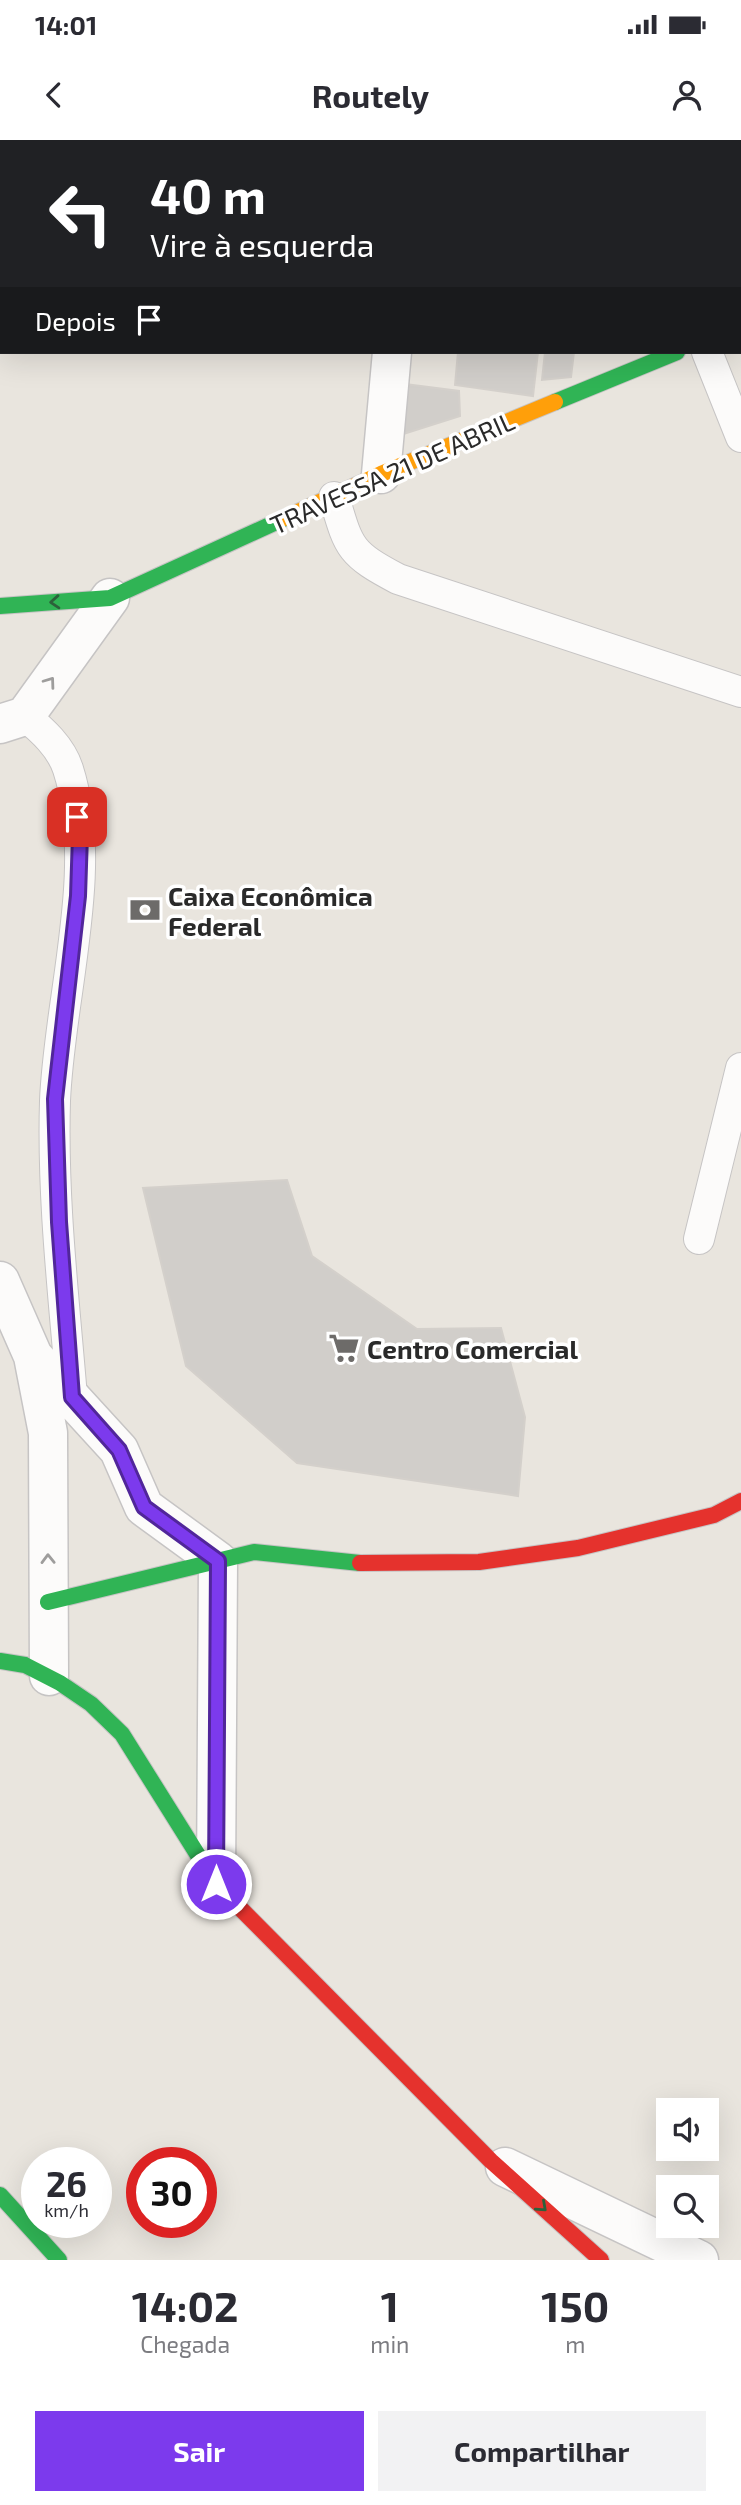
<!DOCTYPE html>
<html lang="pt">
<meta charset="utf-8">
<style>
:root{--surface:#fff;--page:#f2f2f3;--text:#2b2b33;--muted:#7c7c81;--accent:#7c3aed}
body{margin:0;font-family:"Exo 2",sans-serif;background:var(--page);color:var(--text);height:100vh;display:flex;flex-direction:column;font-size:26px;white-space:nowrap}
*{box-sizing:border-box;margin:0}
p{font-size:23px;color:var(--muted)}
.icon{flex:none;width:38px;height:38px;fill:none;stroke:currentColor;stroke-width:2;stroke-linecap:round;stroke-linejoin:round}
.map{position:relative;height:2120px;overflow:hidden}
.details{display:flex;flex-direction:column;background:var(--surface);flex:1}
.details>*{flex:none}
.hud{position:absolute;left:0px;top:0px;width:742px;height:214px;box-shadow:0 7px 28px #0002;background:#202124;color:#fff;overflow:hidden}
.fabs{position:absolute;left:656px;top:1958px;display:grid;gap:14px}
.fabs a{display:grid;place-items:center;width:63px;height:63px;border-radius:0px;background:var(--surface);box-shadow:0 7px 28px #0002;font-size:35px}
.speed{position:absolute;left:21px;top:2007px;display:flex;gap:14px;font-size:35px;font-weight:700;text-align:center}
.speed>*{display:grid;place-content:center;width:91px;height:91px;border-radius:50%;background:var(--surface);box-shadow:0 7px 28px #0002;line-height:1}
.speed small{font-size:18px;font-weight:400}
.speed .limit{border:10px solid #d22;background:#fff;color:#111}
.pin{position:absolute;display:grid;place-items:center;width:60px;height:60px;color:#fff;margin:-30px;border-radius:14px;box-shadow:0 4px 10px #0006}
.me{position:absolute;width:77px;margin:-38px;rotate:0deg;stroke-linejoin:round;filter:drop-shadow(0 0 5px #0008)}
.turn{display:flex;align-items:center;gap:24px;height:147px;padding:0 35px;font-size:32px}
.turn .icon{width:91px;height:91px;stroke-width:2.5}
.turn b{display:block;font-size:49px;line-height:60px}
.then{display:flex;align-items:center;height:66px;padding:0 35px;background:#0003;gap:14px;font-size:26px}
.eta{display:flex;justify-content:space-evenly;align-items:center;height:119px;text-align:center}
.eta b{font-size:42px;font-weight:700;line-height:49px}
.button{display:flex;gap:14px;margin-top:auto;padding:14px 35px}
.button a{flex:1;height:80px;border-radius:0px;background:var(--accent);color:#fff;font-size:28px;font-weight:700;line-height:80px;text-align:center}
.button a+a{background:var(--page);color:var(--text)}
.status{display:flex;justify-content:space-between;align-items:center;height:49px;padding:0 35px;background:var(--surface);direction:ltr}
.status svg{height:19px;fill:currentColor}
header{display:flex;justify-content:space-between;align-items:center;height:91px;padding:0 35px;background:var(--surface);font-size:32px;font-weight:700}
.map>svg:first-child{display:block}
.building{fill:#d1ceca;stroke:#d4d0cb;stroke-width:2}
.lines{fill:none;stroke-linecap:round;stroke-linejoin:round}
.lane-casing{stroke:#c6c4c4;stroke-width:32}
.street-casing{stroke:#c6c4c4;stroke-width:41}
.fast-casing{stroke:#c6c4c4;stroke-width:18}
.slow-casing{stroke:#c6c4c4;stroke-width:18}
.jam-casing{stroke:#c6c4c4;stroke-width:18}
.lane{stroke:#fcfbfa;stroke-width:30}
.street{stroke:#fcfbfa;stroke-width:38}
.fast{stroke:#30b455;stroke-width:16}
.slow{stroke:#ff9f0a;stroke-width:16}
.jam{stroke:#e5322d;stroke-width:16}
.oneway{stroke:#2c613b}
.oneway2{stroke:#9e9d9c}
.route-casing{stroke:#51269a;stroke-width:18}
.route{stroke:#7c3aed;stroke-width:12}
.labels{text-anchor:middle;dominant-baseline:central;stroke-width:7;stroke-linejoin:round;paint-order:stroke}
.street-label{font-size:26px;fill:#2a2a2a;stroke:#fff}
.poi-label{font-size:26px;font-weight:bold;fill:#2a2a2a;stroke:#fff;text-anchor:start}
</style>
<div class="status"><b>14:01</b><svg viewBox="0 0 49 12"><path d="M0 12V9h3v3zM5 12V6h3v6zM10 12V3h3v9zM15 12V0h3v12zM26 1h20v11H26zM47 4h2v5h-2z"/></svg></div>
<header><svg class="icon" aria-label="back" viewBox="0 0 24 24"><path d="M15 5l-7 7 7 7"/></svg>Routely<svg class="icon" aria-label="person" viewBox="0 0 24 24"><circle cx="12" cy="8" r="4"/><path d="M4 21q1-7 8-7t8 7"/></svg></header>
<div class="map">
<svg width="741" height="2120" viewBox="0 0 741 2120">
<rect width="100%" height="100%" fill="#e9e5de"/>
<!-- building -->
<path class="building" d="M 643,0 L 740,0 L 643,2 Z
M 458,212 L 538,212 L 533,256 L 455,245 Z
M 545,212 L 574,212 L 571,237 L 542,240 Z
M 405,244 L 459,251 L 460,276 L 400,295 Z
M 287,1040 L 312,1116 L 417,1189 L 501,1188 L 525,1277 L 518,1356 L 297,1323 L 186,1226 L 143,1048 Z"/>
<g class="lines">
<!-- lane casing -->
<g class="lane-casing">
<path id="lane" d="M 707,212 L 741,297
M 334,357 C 349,408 349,413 398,439 L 741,552
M 25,576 C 42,590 61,607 68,629 C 100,729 59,857 55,961 C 52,1059 64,1159 72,1257
M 699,1099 L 741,928"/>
</g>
<!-- street casing -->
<g class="street-casing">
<path id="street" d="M 37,2 L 38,0
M 410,2 L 410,0
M 0,89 L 2,85
M 740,181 L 741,181
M 381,334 L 392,212
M 0,584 L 25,576 L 110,458
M 0,1141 L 33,1216 L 48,1293 L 49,1536
M 33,1216 L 119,1310 L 144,1367 L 218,1421 L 216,1744
M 505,2027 L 699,2120"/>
</g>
<!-- fast casing -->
<g class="fast-casing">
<path id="fast" d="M 555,262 L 677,212
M 0,466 L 110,458 L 285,378
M 48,1462 L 254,1412 L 360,1423
M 0,1521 L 25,1525 L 60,1543 L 91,1564 L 122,1594 L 216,1744 L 234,1762
M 0,2055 L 59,2120"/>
</g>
<!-- slow casing -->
<g class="slow-casing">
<path id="slow" d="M 285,378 L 381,334 L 555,262"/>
</g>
<!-- jam casing -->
<g class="jam-casing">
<path id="jam" d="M 360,1423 L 479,1422 L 578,1408 L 714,1375 L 741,1361
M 234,1762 L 491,2021 L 601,2120"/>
</g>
<!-- lane -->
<use href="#lane" class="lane"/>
<!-- street -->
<use href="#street" class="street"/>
<!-- fast -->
<use href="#fast" class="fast"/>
<!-- slow -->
<use href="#slow" class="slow"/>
<!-- jam -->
<use href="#jam" class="jam"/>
</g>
<!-- one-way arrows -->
<defs><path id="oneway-chevron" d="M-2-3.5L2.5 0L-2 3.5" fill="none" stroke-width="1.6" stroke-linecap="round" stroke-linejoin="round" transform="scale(1.75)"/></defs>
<g class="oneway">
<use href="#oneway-chevron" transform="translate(55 462) rotate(176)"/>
<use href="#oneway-chevron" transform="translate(542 2067) rotate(42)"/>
</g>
<g class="oneway2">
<use href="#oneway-chevron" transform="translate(50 542) rotate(-54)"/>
<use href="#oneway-chevron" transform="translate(48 1419) rotate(-91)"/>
</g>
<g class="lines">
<!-- route casing -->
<g class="route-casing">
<path id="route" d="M 77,677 L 80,695 L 78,756 L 55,959 L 59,1082 L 72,1257 L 119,1310 L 144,1367 L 218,1421 L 216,1744"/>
</g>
<!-- route -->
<use href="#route" class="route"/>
</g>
<!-- icons -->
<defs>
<g id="bank-bare" transform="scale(2.415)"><path d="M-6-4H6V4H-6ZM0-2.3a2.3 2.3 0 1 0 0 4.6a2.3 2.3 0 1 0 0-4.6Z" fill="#6d6b69" stroke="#fff" stroke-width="2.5" paint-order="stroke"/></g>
<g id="supermarket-bare" transform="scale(2.415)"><path d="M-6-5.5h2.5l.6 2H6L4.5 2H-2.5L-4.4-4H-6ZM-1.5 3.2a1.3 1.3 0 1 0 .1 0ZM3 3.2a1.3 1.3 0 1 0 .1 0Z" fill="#6d6b69" stroke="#fff" stroke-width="2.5" paint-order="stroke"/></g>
</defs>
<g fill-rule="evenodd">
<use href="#bank-bare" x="145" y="770"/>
<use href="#supermarket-bare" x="344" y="1208"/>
</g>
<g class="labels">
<!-- street labels -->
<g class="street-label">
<text transform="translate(392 332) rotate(-24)">TRAVESSA 21 DE ABRIL</text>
</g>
<!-- poi labels -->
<g class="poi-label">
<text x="168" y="755">Caixa Econômica<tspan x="168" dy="30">Federal</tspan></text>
<text x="367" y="1208">Centro Comercial</text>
</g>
</g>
</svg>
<div class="fabs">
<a><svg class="icon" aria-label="sound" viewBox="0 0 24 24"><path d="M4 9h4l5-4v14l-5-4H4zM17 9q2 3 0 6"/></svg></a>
<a><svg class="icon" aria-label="search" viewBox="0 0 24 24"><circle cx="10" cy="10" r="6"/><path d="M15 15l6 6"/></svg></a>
</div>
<div class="speed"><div>26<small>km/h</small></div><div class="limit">30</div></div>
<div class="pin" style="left:77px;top:677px;background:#d93025"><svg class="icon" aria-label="arrive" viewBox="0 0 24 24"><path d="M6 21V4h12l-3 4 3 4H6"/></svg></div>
<svg class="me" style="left:216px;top:1744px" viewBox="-20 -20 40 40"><circle r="17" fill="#7c3aed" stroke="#fff" stroke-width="3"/><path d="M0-11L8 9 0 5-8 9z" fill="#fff"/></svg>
<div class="hud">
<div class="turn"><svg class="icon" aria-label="left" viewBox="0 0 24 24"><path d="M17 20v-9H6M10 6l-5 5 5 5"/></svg><div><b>40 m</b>Vire à esquerda</div></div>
<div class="then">Depois<svg class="icon" aria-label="arrive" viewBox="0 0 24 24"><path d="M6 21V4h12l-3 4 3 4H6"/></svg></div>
</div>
</div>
<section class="details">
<div class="eta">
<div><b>14:02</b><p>Chegada</p></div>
<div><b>1</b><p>min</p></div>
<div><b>150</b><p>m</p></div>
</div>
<div class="button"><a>Sair</a><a>Compartilhar</a></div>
</section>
